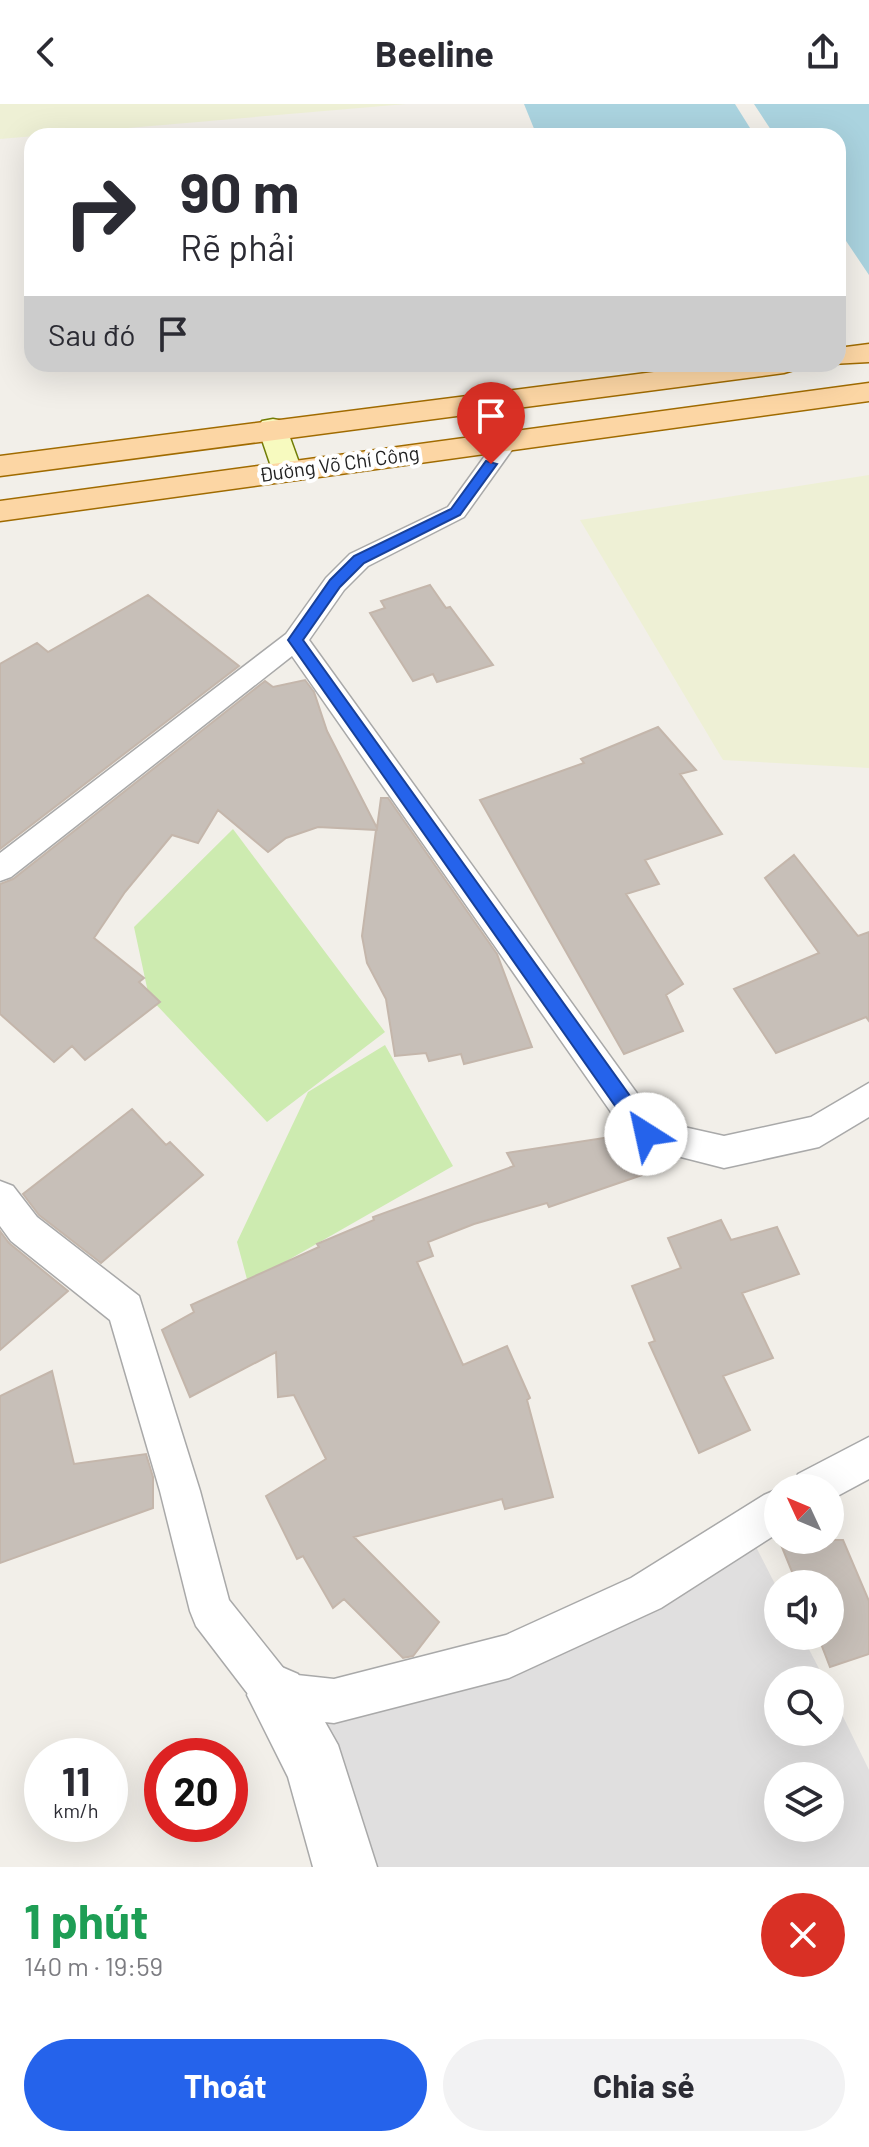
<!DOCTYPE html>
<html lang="vi">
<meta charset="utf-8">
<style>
:root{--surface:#fff;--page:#f2f2f3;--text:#2b2b33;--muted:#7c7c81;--accent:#2563eb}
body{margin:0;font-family:Barlow,sans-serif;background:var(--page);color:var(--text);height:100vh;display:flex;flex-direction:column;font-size:30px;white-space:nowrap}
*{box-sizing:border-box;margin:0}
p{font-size:26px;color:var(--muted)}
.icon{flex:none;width:44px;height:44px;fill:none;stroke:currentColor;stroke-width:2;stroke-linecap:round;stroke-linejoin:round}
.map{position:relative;height:1763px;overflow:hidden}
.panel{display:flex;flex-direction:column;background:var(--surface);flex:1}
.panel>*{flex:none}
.guide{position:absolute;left:24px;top:24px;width:822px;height:244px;border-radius:24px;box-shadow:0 8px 32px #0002;background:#fff;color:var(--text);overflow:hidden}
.needle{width:52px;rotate:314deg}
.tools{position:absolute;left:764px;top:1370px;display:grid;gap:16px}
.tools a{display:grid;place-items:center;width:80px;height:80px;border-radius:50%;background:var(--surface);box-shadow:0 8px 32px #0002;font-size:40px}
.speed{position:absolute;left:24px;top:1634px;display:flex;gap:16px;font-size:40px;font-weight:700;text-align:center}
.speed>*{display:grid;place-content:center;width:104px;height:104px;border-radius:50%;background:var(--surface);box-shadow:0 8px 32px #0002;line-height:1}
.speed small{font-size:20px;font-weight:400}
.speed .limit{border:12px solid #d22;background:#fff;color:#111}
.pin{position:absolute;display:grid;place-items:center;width:68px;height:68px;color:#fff;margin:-82px -34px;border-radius:50% 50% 50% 0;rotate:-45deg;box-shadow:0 0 8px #0007}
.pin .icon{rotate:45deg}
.me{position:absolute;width:88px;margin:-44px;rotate:325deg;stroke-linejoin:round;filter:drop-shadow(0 0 6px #0008)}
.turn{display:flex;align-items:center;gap:28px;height:168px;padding:0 24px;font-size:36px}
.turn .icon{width:104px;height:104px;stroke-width:2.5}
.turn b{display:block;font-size:56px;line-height:68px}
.then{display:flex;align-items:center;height:76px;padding:0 24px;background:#0003;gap:16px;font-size:30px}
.round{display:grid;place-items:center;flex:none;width:84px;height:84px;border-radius:42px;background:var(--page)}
.headline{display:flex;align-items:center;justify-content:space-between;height:136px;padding:0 24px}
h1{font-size:48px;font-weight:700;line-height:60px;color:#1e9e55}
.primary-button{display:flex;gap:16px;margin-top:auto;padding:16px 24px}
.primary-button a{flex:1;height:92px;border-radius:48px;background:var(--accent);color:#fff;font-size:32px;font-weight:700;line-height:92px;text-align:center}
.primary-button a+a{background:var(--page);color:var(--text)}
header{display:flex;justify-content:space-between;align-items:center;height:104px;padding:0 24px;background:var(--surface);font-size:36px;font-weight:700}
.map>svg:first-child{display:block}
.residential{fill:#e0dfdf;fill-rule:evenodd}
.farmland{fill:#eef0d5}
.grass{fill:#cdebb0}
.water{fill:#aad3df}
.building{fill:#c7bfb8;stroke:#c4b6ab;stroke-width:2}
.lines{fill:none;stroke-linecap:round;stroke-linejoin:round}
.lane-casing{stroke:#a9a9a9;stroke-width:3}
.street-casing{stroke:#a9a9a9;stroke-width:3}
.secondary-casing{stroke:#707d05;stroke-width:3}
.primary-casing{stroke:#a06b00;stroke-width:3}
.lane{fill:#fff;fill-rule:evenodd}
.street{fill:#fff;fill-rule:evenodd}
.secondary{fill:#f7fabf;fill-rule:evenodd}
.primary{fill:#fcd6a4;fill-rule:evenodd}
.route{fill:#2563eb;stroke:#184099;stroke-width:2}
.labels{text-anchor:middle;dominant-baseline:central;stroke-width:8;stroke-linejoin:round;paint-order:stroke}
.far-street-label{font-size:20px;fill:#222;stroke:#fff}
</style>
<header><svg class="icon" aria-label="back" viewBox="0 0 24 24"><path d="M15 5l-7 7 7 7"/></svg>Beeline<svg class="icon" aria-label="share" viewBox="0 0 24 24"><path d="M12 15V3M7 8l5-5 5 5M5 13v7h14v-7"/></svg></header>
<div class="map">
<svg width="869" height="1763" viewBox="0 0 869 1763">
<rect width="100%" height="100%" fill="#f2efe9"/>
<!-- residential -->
<path class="residential" d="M 747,1425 L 778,1486 L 778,1532 L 802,1532 L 825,1576 L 778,1576 L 778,1628 L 830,1628 L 830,1586 L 869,1666 L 869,1763 L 367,1763 L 277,1591 L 509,1552 ZM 778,1672 L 830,1672 L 830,1724 L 778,1724 Z"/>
<!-- farmland -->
<path class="farmland" d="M 0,0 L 406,0 L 0,35 Z
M 869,371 L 869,664 L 723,656 L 580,416 Z"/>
<!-- grass -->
<path class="grass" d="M 233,725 L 385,928 L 267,1018 L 149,893 L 134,823 Z
M 385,941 L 453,1062 L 248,1179 L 237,1138 L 308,988 Z"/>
<!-- water -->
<path class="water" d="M 524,0 L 735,0 L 755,32 L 537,32 Z
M 754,0 L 869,0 L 869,171 L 838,125 L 838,32 L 775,32 Z"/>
<!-- building -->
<path class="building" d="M 430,481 L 446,504 L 450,503 L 493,561 L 437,578 L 433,570 L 413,577 L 370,509 L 385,504 L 381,497 Z
M 148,491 L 239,562 L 0,745 L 0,560 L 37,539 L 48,548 Z
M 305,576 L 314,588 L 327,627 L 377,724 L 381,694 L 388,694 L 497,850 L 532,943 L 464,960 L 461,950 L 429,957 L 426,949 L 395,952 L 386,895 L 367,859 L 362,832 L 376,726 L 318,723 L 286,734 L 268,748 L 218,706 L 198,739 L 172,731 L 125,788 L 94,834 L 144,874 L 139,878 L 160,898 L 85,956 L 72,942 L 54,958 L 0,910 L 0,780 L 13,775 L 265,577 L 273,583 Z
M 658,623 L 696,666 L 680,670 L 722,730 L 645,756 L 659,780 L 626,790 L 683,880 L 666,891 L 683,927 L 624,950 L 480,696 L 584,659 L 581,655 Z
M 794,751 L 858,832 L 869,828 L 869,917 L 866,913 L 776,949 L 734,885 L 819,849 L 765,774 Z
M 132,1005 L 166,1041 L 170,1038 L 203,1071 L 101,1159 L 39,1111 L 23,1090 Z
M 623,1031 L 634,1044 L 642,1071 L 549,1103 L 547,1099 L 474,1120 L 428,1138 L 433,1152 L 417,1158 L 463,1261 L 507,1242 L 530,1294 L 527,1296 L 553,1393 L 505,1405 L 502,1395 L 354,1433 L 439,1518 L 413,1552 L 403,1554 L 344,1495 L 333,1504 L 303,1452 L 297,1455 L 266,1392 L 326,1355 L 294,1291 L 278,1293 L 276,1248 L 190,1293 L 162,1226 L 194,1208 L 191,1201 L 319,1143 L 317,1140 L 374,1116 L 373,1113 L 514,1062 L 507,1049 Z
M 721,1116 L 731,1136 L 777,1123 L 799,1170 L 742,1189 L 773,1254 L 723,1272 L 750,1326 L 699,1349 L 649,1239 L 655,1237 L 632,1182 L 681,1164 L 668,1134 Z
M 0,1127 L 9,1139 L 68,1187 L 0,1246 Z
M 52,1267 L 74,1360 L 146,1350 L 153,1373 L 153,1404 L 0,1459 L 0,1292 Z
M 779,1436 L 843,1436 L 869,1497 L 869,1550 L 830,1563 L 818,1532 L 830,1532 L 830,1480 L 797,1480 Z"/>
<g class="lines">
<!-- lane casing -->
<g class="lane-casing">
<path id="lane" d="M 508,329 L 516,331 L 519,336 L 464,413 L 368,462 L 344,486 L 309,536 L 657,1017 L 724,1032 L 811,1013 L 869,979 L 869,1013 L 819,1043 L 724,1064 L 634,1041 L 292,552 L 11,773 L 0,777 L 0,749 L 286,530 L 326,474 L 350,450 L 448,403 L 500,331 Z
M 0,1077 L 13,1082 L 37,1113 L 139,1192 L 200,1387 L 229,1496 L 288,1570 L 334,1575 L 506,1531 L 631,1474 L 764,1391 L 778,1385 L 778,1429 L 661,1504 L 509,1574 L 334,1619 L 277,1613 L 261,1607 L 196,1522 L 190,1507 L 160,1387 L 110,1216 L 11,1137 L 0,1122 Z
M 869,1333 L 869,1375 L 830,1396 L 830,1384 L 792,1384 L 798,1370 Z"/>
</g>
<!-- street casing -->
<g class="street-casing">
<path id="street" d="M 277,1561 L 298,1570 L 338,1641 L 377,1763 L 313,1763 L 288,1673 L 247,1591 L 256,1570 Z"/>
</g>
<!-- secondary casing -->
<g class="secondary-casing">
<path id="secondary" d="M 273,315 L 284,317 L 302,367 L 297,374 L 286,377 L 275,374 L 258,324 L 262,317 Z"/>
</g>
<!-- primary casing -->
<g class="primary-casing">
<path id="primary" d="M 869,240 L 869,258 L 831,260 L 838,260 L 838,244 Z
M 716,260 L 799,260 L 794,266 L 784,269 L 0,372 L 0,352 Z
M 869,279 L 869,297 L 0,417 L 0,397 Z"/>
</g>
<!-- lane -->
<use href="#lane" class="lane"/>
<!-- street -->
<use href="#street" class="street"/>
<!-- secondary -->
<use href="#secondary" class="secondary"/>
<!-- primary -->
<use href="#primary" class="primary"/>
</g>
<!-- route -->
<path class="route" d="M 486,357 L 497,360 L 460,411 L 364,459 L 340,483 L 303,536 L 653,1024 L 656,1030 L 653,1036 L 646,1039 L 639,1036 L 288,536 L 330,476 L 354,452 L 451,405 Z"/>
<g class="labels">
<!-- far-street labels -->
<g class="far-street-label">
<text transform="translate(339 359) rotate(-8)">Đường Võ Chí Công</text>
</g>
</g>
</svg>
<div class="tools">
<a><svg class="needle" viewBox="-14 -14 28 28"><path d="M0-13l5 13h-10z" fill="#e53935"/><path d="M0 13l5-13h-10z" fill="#7c7c81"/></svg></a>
<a><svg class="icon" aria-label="sound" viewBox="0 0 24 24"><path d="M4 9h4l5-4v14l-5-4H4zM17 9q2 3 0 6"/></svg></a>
<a><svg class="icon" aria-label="search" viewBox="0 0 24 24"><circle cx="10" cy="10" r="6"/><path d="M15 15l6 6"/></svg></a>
<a><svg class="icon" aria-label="layers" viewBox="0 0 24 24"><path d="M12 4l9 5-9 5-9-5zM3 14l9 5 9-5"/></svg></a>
</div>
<div class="speed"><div>11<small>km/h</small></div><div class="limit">20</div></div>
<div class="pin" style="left:491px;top:360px;background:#d93025"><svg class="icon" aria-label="arrive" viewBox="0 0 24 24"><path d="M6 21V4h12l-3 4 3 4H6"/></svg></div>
<svg class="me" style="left:646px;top:1030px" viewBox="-20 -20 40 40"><circle r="19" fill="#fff"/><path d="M0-13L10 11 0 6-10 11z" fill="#2563eb"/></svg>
<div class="guide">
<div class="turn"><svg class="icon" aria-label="right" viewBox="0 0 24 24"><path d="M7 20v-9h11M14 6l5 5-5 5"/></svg><div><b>90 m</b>Rẽ phải</div></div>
<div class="then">Sau đó<svg class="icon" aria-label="arrive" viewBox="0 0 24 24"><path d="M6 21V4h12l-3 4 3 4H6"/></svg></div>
</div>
</div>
<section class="panel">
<div class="headline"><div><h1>1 phút</h1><p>140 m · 19:59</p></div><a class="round" style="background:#d93025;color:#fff"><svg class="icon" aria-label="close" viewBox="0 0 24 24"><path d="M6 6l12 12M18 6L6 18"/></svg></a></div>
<div class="primary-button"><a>Thoát</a><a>Chia sẻ</a></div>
</section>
